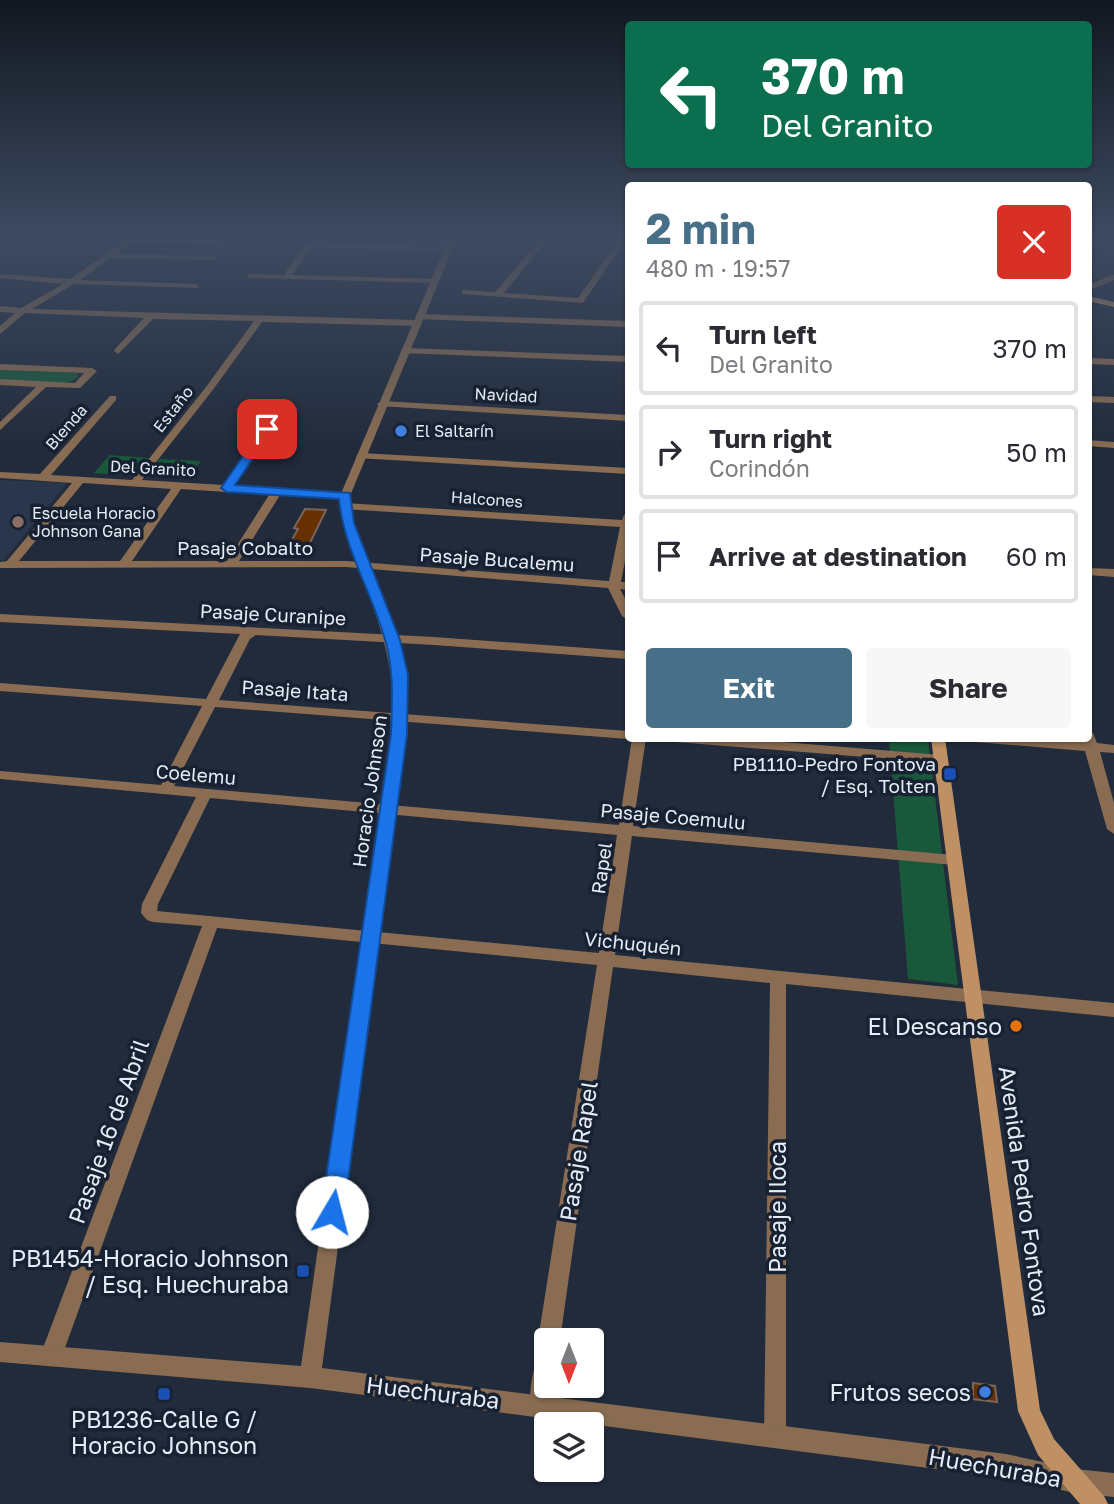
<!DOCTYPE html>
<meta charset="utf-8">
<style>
:root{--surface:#fff;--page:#f7f7f7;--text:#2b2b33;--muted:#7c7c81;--line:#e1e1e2;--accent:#476f88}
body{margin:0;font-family:"Golos Text",sans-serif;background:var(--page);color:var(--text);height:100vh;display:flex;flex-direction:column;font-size:26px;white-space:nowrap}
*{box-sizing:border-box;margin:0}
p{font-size:23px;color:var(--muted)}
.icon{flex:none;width:38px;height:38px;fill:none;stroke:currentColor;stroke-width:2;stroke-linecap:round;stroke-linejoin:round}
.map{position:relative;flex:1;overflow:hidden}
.panel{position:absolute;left:625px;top:182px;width:467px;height:560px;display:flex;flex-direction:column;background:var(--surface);border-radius:7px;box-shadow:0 2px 5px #0004}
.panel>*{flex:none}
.banner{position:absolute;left:625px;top:21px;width:467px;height:147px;border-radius:7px;box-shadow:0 2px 5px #0004;background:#0b6e4f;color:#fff;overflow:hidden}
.needle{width:46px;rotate:180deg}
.fabs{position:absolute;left:534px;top:1328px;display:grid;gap:14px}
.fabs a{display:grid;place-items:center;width:70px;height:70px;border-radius:7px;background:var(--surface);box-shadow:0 2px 5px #0004;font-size:35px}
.pin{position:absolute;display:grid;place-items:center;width:60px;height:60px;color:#fff;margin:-30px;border-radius:14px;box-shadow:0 4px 10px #0006}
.me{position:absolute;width:77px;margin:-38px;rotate:8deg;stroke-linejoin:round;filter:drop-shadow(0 0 5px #0008)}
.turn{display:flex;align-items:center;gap:24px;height:147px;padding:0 21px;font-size:32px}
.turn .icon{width:91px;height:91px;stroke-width:2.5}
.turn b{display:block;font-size:49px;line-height:60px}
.round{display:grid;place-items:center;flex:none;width:74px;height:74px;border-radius:7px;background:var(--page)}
.summary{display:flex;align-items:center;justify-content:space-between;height:119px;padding:0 21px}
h1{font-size:42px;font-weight:700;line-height:52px;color:var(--accent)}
.cta{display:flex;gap:14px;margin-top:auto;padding:14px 21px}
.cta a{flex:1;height:80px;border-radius:7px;background:var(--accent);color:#fff;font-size:28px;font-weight:700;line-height:80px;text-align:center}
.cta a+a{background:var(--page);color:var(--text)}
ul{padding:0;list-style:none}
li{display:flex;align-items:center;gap:21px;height:94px;margin:0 14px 10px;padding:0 7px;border:4px solid var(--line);border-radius:7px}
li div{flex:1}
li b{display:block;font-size:26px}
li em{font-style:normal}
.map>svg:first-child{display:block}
.built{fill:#29364c}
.green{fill:#19583a}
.building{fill:#683000;stroke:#7a6558;stroke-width:2}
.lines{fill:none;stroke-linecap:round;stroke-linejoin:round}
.minor{fill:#896c51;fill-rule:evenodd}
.tertiary{fill:#896c51;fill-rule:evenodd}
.secondary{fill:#be9064;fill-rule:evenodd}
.route{fill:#1a73e8;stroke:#114b97;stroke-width:2}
.shop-dot{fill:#3f7fe0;stroke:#182131;stroke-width:2.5}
.education-dot{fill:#8d6e63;stroke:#182131;stroke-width:2.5}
.transit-dot{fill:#1a4fb4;stroke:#182131;stroke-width:2.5}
.food-dot{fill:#e8710a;stroke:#182131;stroke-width:2.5}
.labels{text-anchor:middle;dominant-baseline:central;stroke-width:7;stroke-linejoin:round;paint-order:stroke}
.far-street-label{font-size:16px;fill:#e5ebf7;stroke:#182131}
.far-poi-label{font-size:16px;fill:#e5ebf7;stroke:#182131;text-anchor:start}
.street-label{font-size:19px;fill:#e5ebf7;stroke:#182131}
.poi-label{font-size:19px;fill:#e5ebf7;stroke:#182131;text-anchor:end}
.near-poi-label{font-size:23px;fill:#e5ebf7;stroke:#182131;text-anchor:end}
.near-street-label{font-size:23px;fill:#e5ebf7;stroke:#182131}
</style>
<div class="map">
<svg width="1114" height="1504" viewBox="0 0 1114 1504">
<rect width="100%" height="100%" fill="#212b3c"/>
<!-- built -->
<path class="built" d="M 0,480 L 67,483 L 3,561 L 0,560 Z"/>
<!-- green -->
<path class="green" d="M 0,370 L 77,373 L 79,377 L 67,383 L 0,380 Z
M 110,455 L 149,458 L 135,476 L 94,473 Z
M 160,459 L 201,461 L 188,479 L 146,477 Z
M 889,739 L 928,739 L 958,985 L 908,979 Z"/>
<!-- building -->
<path class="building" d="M 305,509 L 326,510 L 304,555 L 284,554 L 298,529 L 294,528 Z
M 973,1383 L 995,1386 L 997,1402 L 973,1399 Z"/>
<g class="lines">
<!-- minor -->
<path class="minor" d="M 129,238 L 227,241 L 231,243 L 227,245 L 132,242 L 116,254 L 214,256 L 218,258 L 214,260 L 110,258 L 80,280 L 195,284 L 199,286 L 198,288 L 74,284 L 32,309 L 417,320 L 421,323 L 417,326 L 262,322 L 212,391 L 142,480 L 223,485 L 277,407 L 280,406 L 285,409 L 234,486 L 345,493 L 350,496 L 345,499 L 280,495 L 239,561 L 346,561 L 609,581 L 620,527 L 344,509 L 339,506 L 344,503 L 622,520 L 624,515 L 628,514 L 628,545 L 621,582 L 628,582 L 628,590 L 620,589 L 628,604 L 628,620 L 622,616 L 608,588 L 346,567 L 0,568 L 0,562 L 7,561 L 72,483 L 0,478 L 0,472 L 40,474 L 110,396 L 116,396 L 116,400 L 51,475 L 132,480 L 206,387 L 254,321 L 153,319 L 118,354 L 114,351 L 115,349 L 144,318 L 25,313 L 0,334 L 0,326 L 15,313 L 0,312 L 0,306 L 21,308 L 63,284 L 0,278 L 0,274 L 70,279 ZM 83,483 L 171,489 L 120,561 L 19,561 ZM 181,489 L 269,495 L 227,561 L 132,561 Z
M 541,238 L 549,238 L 504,293 L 578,298 L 620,238 L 627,238 L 583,303 L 462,294 L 462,290 L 465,290 L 495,292 Z
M 311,243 L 448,247 L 452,249 L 448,251 L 312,247 L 292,275 L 438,279 L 438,283 L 435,283 L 250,278 L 246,276 L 250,274 L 284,275 L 304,245 Z
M 1111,275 L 1114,275 L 1114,280 L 1088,291 L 1088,286 Z
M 419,314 L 628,321 L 628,327 L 416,319 L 416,315 Z
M 405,348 L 628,356 L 628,362 L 402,353 L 401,351 Z
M 1088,358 L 1114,359 L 1114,365 L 1088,364 Z
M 0,364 L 92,368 L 97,371 L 80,388 L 46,387 L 0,430 L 0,422 L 36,387 L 0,385 L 0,379 L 75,383 L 84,373 L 0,370 Z
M 1088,396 L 1114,397 L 1114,403 L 1088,402 Z
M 382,401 L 628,415 L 628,421 L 379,406 L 377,404 Z
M 1088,440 L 1114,442 L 1114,448 L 1088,446 Z
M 361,453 L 628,468 L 628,474 L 357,458 L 356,456 Z
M 1088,568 L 1114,569 L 1114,577 L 1088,575 Z
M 0,614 L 434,637 L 628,651 L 628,659 L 434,645 L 256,635 L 250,639 L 219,700 L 628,731 L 628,738 L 631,738 L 628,739 L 215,707 L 174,786 L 619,825 L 632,738 L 646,738 L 633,826 L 954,855 L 959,856 L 962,860 L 959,864 L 954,865 L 632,836 L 615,955 L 1114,1003 L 1114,1017 L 786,984 L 786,1435 L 783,1443 L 775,1446 L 767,1443 L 764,1435 L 770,983 L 613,967 L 560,1340 L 546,1340 L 546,1349 L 541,1347 L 538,1340 L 597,965 L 217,928 L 62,1356 L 59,1363 L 51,1366 L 43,1363 L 40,1356 L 202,926 L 153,922 L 147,920 L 141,913 L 142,904 L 196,797 L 0,779 L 0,771 L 161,785 L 202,706 L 0,691 L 0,683 L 206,699 L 240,634 L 0,622 ZM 210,798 L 617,835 L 599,953 L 157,911 L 158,904 Z
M 1088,732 L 1093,733 L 1097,743 L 1114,745 L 1114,753 L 1100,752 L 1114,803 L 1114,834 L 1107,829 L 1085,751 L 975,742 L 968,738 L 1035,738 L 1083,742 L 1082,738 L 1088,738 Z
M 668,738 L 735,738 L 941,755 L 948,759 L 941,763 L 675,742 Z
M 546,1355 L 546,1386 L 554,1386 L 549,1413 L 541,1416 L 533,1413 C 527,1398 532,1372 538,1358 Z"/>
<!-- tertiary -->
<path class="tertiary" d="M 449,238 L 457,238 L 350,496 C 350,529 367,560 379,590 C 395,632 407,672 408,717 L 322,1368 L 1006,1454 L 1075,1469 L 1114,1473 L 1114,1497 L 1075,1493 L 1006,1478 L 310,1388 L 0,1362 L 0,1342 L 301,1366 L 394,717 C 394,672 383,632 367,590 C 356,560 339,529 340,496 Z"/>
<!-- secondary -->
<path class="secondary" d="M 623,238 L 628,238 L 628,240 L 624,240 Z
M 1088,296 L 1114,302 L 1114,307 L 1088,301 Z
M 931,738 L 945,738 L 1040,1410 L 1054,1439 L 1104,1496 L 1108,1504 L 1080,1504 L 1038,1455 L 1018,1411 Z"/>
</g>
<!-- sky -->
<linearGradient id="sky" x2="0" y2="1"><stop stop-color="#121821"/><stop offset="0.53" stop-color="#3d4a61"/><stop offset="1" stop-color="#3d4a61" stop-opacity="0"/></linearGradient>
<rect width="1114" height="448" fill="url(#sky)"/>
<!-- route -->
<path class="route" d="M 267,426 L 273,429 L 235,485 L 350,493 L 354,523 L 400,640 L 408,675 L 407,734 L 344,1212 L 340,1219 L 332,1222 L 324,1219 L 321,1212 L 391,734 C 392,702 394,673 386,643 C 373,594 344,550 339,499 L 227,492 L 221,488 L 263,427 Z"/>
<!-- markers -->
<g class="shop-dot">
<circle cx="401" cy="431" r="7"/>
<circle cx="985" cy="1392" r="7"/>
</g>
<circle class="education-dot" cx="18" cy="522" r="7"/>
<g class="transit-dot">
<rect x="943" y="767" width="14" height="14" rx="3.5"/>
<rect x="296" y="1264" width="14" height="14" rx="3.5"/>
<rect x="157" y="1387" width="14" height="14" rx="3.5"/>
</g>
<circle class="food-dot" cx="1016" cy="1026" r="7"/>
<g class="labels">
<!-- far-street labels -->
<g class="far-street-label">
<text transform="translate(506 395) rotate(3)">Navidad</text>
<text transform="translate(173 409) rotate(-52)">Estaño</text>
<text transform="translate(66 427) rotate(-49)">Blenda</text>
<text transform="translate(153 468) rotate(3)">Del Granito</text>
<text transform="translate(487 499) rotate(4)">Halcones</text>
</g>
<!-- far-poi labels -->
<g class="far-poi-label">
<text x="415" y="431">El Saltarín</text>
<text x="32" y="513">Escuela Horacio<tspan x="32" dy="18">Johnson Gana</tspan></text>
</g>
<!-- street labels -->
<g class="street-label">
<text x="245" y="547">Pasaje Cobalto</text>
<text transform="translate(497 559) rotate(4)">Pasaje Bucalemu</text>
<text transform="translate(273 614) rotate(3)">Pasaje Curanipe</text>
<text transform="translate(295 690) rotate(4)">Pasaje Itata</text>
<text transform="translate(196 774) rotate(5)">Coelemu</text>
<text transform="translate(369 791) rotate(-82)">Horacio Johnson</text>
<text transform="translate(673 816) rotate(5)">Pasaje Coemulu</text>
<text transform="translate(601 868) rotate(-82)">Rapel</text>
<text transform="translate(633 943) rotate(6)">Vichuquén</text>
</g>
<!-- poi labels -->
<g class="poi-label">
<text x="936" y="763">PB1110-Pedro Fontova<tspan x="936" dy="22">/ Esq. Tolten</tspan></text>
</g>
<!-- near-poi labels -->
<g class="near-poi-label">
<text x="1002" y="1026">El Descanso</text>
<text x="289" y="1258">PB1454-Horacio Johnson<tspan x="289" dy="26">/ Esq. Huechuraba</tspan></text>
<text x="971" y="1392">Frutos secos</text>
<text x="164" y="1419" text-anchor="middle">PB1236-Calle G /<tspan x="164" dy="26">Horacio Johnson</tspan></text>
</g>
<!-- near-street labels -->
<g class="near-street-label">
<text transform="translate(108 1131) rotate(-70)">Pasaje 16 de Abril</text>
<text transform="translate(578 1151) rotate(-81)">Pasaje Rapel</text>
<text transform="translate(1025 1191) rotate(82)">Avenida Pedro Fontova</text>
<text transform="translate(777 1207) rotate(-90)">Pasaje Iloca</text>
<text transform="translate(433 1392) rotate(7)">Huechuraba</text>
<text transform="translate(995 1467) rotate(10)">Huechuraba</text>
</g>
</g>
</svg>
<div class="fabs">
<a><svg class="needle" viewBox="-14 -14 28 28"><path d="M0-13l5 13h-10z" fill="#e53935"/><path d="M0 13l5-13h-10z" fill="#7c7c81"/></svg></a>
<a><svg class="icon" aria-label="layers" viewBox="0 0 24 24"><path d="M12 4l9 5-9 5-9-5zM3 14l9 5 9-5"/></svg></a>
</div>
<div class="pin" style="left:267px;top:429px;background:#d93025"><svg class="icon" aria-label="arrive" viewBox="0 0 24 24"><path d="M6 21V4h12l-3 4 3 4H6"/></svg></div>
<svg class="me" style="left:332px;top:1212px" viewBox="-20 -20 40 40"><circle r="19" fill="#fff"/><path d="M0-13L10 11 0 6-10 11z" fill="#1a73e8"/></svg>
<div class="banner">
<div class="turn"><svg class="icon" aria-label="left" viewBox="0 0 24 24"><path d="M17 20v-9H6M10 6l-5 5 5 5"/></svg><div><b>370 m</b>Del Granito</div></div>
</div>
<section class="panel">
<div class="summary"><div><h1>2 min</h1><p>480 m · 19:57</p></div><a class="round" style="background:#d93025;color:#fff"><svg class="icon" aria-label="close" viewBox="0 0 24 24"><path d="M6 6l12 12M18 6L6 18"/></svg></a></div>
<ul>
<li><svg class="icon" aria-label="left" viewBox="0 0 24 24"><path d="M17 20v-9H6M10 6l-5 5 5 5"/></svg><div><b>Turn left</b><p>Del Granito</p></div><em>370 m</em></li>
<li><svg class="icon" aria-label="right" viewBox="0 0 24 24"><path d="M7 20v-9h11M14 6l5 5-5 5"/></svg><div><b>Turn right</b><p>Corindón</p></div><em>50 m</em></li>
<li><svg class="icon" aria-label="arrive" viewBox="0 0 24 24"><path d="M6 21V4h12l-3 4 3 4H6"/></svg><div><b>Arrive at destination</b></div><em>60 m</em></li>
</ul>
<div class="cta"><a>Exit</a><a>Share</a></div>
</section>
</div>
